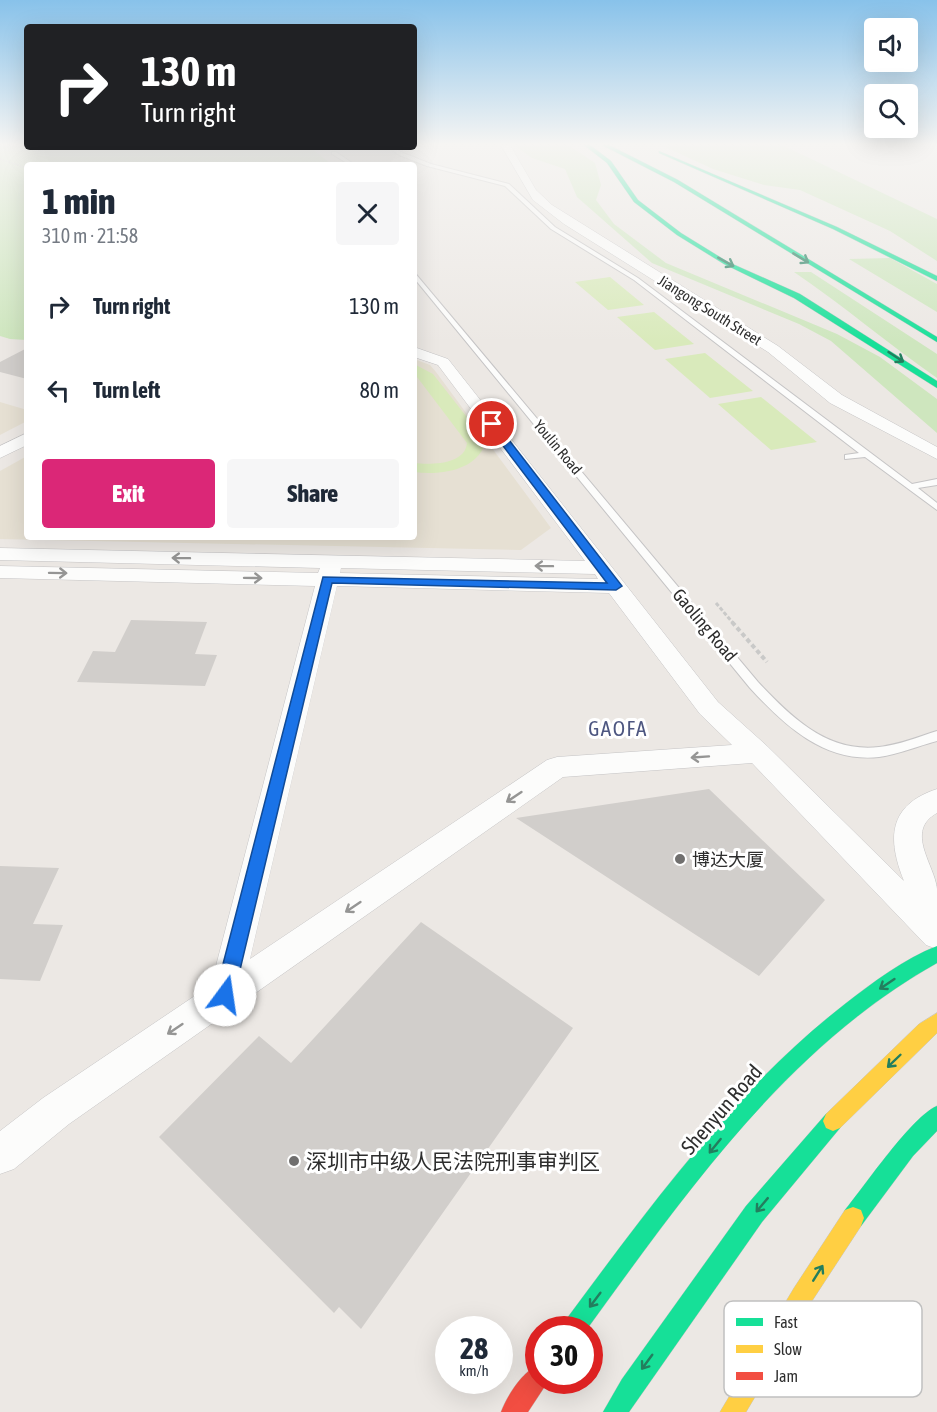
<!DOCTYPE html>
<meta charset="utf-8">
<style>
:root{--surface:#fff;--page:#f6f6f7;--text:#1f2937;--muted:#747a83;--accent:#db2777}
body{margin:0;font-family:"Asap Condensed","Noto Sans SC",sans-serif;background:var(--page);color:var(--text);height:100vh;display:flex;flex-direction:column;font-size:22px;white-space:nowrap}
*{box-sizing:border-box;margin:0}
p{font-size:20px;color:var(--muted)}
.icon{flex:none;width:33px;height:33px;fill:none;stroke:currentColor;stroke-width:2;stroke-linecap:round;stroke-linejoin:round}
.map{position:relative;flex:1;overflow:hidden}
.sheet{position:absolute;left:24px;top:162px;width:393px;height:378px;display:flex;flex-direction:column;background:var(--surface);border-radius:6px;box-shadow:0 6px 24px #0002}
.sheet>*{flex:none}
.hud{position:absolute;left:24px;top:24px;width:393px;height:126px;border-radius:6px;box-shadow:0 6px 24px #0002;background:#202124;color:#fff;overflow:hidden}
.controls{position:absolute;left:864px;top:18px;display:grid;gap:12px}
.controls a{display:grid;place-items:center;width:54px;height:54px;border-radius:6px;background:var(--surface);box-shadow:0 6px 24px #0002;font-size:30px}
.speed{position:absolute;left:435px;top:1316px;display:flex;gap:12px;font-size:30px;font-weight:700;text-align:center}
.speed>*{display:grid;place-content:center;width:78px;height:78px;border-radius:50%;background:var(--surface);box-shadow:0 6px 24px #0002;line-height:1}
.speed small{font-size:15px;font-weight:400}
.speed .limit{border:9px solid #d22;background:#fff;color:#111}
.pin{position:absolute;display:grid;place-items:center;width:51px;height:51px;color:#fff;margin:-26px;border:3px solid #fff;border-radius:50%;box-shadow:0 2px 6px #0007}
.me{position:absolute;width:66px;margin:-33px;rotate:14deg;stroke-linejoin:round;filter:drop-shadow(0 0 4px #0008)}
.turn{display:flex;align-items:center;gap:21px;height:126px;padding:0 18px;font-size:27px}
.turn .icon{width:78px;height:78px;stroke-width:2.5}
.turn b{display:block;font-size:42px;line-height:51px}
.round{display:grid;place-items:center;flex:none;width:63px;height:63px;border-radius:6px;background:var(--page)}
.head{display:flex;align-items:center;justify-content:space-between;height:102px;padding:0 18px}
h1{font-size:36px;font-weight:800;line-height:45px}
.action{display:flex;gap:12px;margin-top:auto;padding:12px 18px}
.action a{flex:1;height:69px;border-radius:6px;background:var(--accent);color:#fff;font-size:24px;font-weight:800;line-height:69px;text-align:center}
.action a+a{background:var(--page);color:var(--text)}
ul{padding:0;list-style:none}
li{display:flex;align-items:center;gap:18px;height:84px;padding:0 18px}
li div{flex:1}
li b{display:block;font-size:22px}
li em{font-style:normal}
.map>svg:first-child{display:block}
.education{fill:#e6e0d3}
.green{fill:#cee6be}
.pitch{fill:#d9eabb}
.building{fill:#d1cecb}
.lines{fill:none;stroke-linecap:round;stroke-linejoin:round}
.lane-casing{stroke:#c5c4c5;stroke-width:2}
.street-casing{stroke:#c5c4c5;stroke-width:1}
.fast-casing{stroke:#c6c5c4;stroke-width:1}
.slow-casing{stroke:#c6c5c4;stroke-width:1}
.jam-casing{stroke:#c6c5c4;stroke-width:1}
.path-far2{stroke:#c9c9c8;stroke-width:1.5;stroke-dasharray:1.5 1.5;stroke-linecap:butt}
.path-far1{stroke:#c9c9c8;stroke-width:3;stroke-dasharray:4 2;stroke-linecap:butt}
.path{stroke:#c9c9c8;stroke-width:4;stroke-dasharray:4.5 3;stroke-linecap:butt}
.lane{fill:#fcfcfb;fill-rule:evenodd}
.street{fill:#fcfcfb;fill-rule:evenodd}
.fast{fill:#16e098;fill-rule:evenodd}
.slow{fill:#ffcf43;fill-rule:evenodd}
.jam{fill:#f24e42;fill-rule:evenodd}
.oneway{stroke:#237e5e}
.oneway2{stroke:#959594}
.route{fill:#1a73e8;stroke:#114b97;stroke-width:1.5}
.poi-dot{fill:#706f6e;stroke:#fff;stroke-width:2}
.labels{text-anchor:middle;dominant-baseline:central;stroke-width:6;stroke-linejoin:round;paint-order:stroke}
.far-street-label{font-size:15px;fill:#2e2e2e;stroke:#fff}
.street-label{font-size:18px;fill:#2e2e2e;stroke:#fff}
.poi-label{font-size:18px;fill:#2e2e2e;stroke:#fff;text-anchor:start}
.quarter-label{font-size:21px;letter-spacing:1.5px;fill:#4d5680;stroke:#fff}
.near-street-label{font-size:21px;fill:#2e2e2e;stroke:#fff}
.near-poi-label{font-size:21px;fill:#2e2e2e;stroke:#fff;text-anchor:start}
.key{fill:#fff;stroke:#c0c0c0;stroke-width:1.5}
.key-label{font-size:16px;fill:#2e2e2e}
</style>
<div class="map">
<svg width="937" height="1412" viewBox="0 0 937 1412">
<rect width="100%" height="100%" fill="#ece8e4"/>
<!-- education -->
<path class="education" d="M 414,359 L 430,365 L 436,372 L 551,528 L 521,550 L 0,539 L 0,471 L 27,456 L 27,537 L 414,537 Z
M 0,402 L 27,410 L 27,421 L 0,435 Z"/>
<!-- green -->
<path class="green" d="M 0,145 L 310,147 L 332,165 L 27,165 L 27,340 L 10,339 L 0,336 Z
M 514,145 L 568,145 L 595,163 L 601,185 L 596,200 L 614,224 L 666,263 L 837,334 L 880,357 L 937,399 L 937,433 L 831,341 L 799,324 L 652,263 L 577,197 L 565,169 L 532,158 Z
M 661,145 L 782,145 L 937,219 L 937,261 L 890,231 L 800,190 L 764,185 L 713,169 Z
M 890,258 L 937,284 L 937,312 L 849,259 Z
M 794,272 L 811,272 L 937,354 L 937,378 C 888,344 843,305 794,272 Z"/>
<!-- pitch -->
<path class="pitch" d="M 610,277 L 644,305 L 608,310 L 575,282 Z
M 654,312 L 694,344 L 655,350 L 617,317 Z
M 705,353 L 753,391 L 710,398 L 665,359 Z
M 414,364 L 433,374 L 481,435 L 483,449 C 470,472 438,475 414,472 L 414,463 C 430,465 465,465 467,443 L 414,373 Z
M 761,397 L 817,442 L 771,450 L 718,404 Z"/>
<!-- building -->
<path class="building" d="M 27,348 L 27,379 L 0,372 L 0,362 Z
M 131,620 L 207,622 L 195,654 L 217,655 L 205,686 L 77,682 L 93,651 L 115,652 Z
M 709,789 L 825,900 L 759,976 L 516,818 Z
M 0,866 L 59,868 L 33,924 L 63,925 L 40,981 L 0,979 Z
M 421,922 L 573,1028 L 361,1329 L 339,1307 L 334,1313 L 159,1137 L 259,1036 L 291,1063 Z"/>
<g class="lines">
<!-- lane casing -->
<g class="lane-casing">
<path id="lane" d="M 388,147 L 393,147 L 403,153 L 431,164 L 509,184 L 555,227 L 638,278 L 912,484 L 937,479 L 937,485 L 918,488 L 937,503 L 937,510 L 865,457 L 845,459 L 845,455 L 859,453 L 634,280 L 551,229 L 505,186 L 427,166 L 399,155 Z
M 332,152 L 336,152 L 355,165 L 350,165 L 332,154 Z
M 414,272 L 758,682 C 791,717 827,753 879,747 C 899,745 918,737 937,731 L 937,741 C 918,746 899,754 879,757 C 824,763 784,725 750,688 L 414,278 Z"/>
</g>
<!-- street casing -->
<g class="street-casing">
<path id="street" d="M 501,145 L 510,145 L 536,190 L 552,205 L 778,346 L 842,395 L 937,447 L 937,459 L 830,403 L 768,352 L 564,224 L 533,200 Z
M 414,347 L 448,359 L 718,702 L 767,746 L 904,881 C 887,839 888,805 937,789 L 937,813 C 904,831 935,865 937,889 C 937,909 937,929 937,949 L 926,945 L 752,763 L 563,777 L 69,1124 L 14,1169 L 0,1174 L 0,1131 L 43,1098 L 211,985 L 315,586 L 0,578 L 0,566 L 318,573 L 320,568 L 0,560 L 0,548 L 585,561 L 438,365 L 414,357 ZM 341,568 L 595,574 L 598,579 L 340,573 ZM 337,586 L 609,593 L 700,714 L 732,745 L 557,757 L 547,760 L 250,959 Z
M 27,433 L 27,445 L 0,458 L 0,446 Z"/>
</g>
<!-- fast casing -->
<g class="fast-casing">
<path id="fast" d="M 584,145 L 590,145 L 611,161 L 638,200 L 681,233 L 728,262 L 800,294 L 937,381 L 937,388 L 794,298 L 724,264 L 677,235 L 634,202 L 607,163 Z
M 602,145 L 609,145 L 678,180 L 937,337 L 937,342 L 674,182 Z
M 659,151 L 837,227 L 937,276 L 937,281 L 833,229 L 659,153 Z
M 937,946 L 937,963 C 787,1047 686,1193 587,1329 L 561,1329 L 565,1321 C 649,1208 733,1091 845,1004 C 872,983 904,959 937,946 Z
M 937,1106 L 937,1131 L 913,1156 L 861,1226 L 853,1229 L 845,1226 L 842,1218 L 845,1210 C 864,1187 912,1116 937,1106 Z
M 833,1111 L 840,1114 L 843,1121 L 840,1128 L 762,1222 L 629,1412 L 603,1412 L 622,1379 L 746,1206 L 826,1114 Z"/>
</g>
<!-- slow casing -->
<g class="slow-casing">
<path id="slow" d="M 937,1013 L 937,1033 L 840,1128 L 833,1131 L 826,1128 L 823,1121 L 826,1114 L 919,1024 Z
M 853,1207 L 861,1210 L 864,1218 L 861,1226 L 810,1304 L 746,1412 L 720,1412 L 794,1288 L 845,1210 Z"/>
</g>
<!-- jam casing -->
<g class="jam-casing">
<path id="jam" d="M 538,1365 L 538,1380 L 549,1380 L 528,1412 L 501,1412 C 507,1396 522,1372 538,1365 Z"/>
</g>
<!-- path-far2 -->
<path class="path-far2" d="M 0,159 L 27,168"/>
<!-- path-far1 -->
<path class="path-far1" d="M 716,603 L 733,623"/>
<!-- path -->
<path class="path" d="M 732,622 L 767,662"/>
<!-- lane -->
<use href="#lane" class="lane"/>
<!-- street -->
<use href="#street" class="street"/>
<!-- fast -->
<use href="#fast" class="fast"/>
<!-- slow -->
<use href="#slow" class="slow"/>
<!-- jam -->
<use href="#jam" class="jam"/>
</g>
<!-- one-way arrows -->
<defs><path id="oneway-shaft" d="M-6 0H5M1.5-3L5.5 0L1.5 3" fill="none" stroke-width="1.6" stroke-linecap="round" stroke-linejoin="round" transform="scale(1.5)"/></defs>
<g class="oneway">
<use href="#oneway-shaft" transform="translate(801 258) rotate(31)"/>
<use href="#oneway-shaft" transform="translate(726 262) rotate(29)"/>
<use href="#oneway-shaft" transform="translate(896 357) rotate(33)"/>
<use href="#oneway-shaft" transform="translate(887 984) rotate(146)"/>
<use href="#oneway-shaft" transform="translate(894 1061) rotate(136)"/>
<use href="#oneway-shaft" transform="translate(715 1146) rotate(129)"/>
<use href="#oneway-shaft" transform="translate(762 1205) rotate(130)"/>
<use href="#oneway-shaft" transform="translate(818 1273) rotate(-58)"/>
<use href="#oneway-shaft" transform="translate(595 1300) rotate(127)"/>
<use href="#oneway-shaft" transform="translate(647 1362) rotate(126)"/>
</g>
<g class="oneway2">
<use href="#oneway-shaft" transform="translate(181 558) rotate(-179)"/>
<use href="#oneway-shaft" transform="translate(544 566) rotate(-179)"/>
<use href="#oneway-shaft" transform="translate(58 573) rotate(1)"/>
<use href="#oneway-shaft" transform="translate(253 578) rotate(1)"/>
<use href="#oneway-shaft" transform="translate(700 757) rotate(176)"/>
<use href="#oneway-shaft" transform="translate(514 797) rotate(146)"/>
<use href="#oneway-shaft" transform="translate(353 907) rotate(146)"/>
<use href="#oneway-shaft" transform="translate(175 1029) rotate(146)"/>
</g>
<!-- sky -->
<linearGradient id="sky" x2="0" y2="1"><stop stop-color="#88c2ea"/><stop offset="0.42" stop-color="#f6f5f3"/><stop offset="1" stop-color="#f6f5f3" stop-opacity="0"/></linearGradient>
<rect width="937" height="343" fill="url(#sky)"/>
<!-- route -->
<path class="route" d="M 488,422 L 495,422 L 622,586 L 616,590 L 332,583 L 234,995 L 231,1001 L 225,1004 L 218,1001 L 215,995 L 323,577 L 607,583 L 488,426 Z"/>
<!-- markers -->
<g class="poi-dot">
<circle cx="680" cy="859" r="6"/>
<circle cx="294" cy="1161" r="6"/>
</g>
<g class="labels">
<!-- far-street labels -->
<g class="far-street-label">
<text transform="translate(710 310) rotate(32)">Jiangong South Street</text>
<text transform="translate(558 447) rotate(50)">Youlin Road</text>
</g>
<!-- street labels -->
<g class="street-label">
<text transform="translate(705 625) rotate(50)">Gaoling Road</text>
</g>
<!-- poi labels -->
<g class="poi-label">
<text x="692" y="859">博达大厦</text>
</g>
<!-- quarter labels -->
<g class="quarter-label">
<text x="618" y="728">GAOFA</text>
</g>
<!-- near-street labels -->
<g class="near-street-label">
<text transform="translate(721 1109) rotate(-49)">Shenyun Road</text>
</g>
<!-- near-poi labels -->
<g class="near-poi-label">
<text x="306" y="1161">深圳市中级人民法院刑事审判区</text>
</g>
</g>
<!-- legend -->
<rect x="724" y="1301" width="198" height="96" rx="9" class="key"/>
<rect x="736" y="1318" width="27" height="8" fill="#16e098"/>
<rect x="736" y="1345" width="27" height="8" fill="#ffcf43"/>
<rect x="736" y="1372" width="27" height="8" fill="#f24e42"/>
<g class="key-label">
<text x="774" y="1328">Fast</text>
<text x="774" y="1355">Slow</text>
<text x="774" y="1382">Jam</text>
</g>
</svg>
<div class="controls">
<a><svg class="icon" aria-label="sound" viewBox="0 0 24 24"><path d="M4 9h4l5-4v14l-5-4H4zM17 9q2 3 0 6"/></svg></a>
<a><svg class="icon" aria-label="search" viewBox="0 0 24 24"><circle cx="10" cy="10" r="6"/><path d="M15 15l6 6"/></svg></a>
</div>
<div class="speed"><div>28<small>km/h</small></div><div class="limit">30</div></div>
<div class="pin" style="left:492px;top:424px;background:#d93025"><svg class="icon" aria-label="arrive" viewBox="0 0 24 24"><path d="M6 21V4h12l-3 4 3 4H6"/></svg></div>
<svg class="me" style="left:225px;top:995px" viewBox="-20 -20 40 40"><circle r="19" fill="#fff"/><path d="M0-13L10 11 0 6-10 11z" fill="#1a73e8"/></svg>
<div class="hud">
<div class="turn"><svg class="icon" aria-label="right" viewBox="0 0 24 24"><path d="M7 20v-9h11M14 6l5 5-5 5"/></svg><div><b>130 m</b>Turn right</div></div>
</div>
<section class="sheet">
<div class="head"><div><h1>1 min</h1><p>310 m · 21:58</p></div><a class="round"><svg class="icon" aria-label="close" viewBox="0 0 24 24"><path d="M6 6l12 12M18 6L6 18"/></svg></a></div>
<ul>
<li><svg class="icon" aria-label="right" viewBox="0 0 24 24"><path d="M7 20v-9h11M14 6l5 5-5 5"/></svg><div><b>Turn right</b></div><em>130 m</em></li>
<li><svg class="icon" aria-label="left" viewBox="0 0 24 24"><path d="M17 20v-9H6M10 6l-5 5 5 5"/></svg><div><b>Turn left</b></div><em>80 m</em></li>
</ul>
<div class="action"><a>Exit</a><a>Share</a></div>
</section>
</div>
